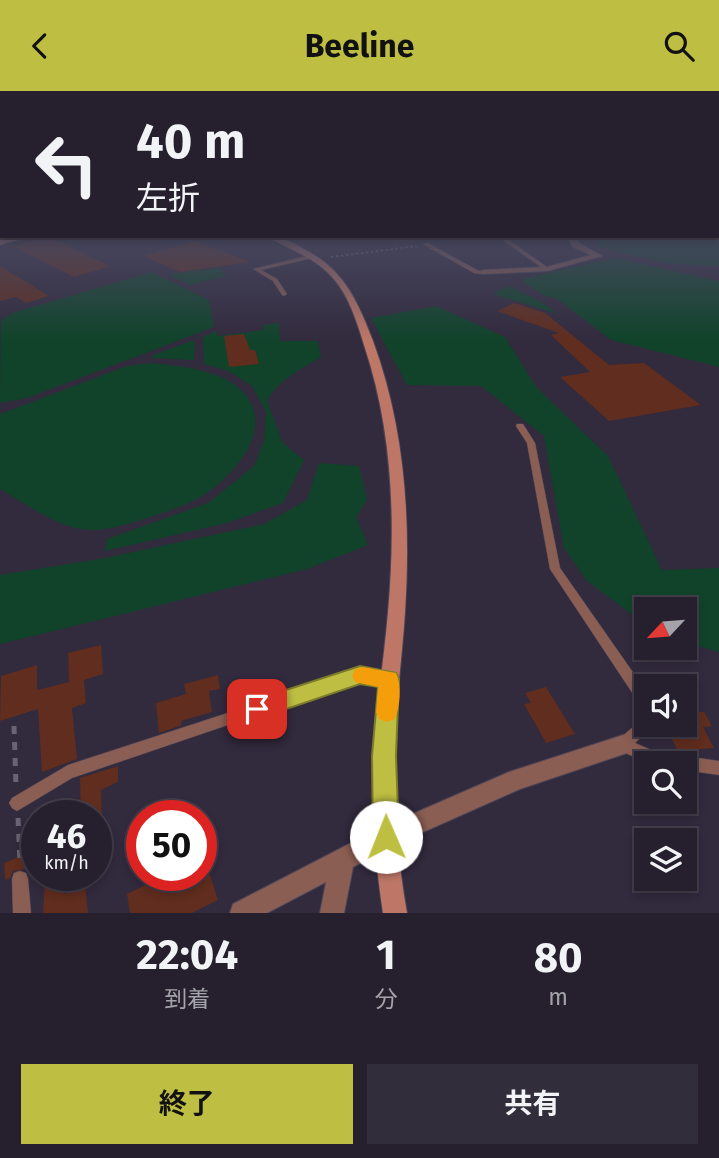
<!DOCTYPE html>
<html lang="ja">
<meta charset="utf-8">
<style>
:root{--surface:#26202e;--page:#322d3a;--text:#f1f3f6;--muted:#a4a3aa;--line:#423e4a;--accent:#bebf42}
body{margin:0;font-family:"Fira Sans","Noto Sans JP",sans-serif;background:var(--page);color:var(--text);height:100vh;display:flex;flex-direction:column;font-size:26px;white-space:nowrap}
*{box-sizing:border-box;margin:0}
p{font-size:23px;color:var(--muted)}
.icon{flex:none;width:38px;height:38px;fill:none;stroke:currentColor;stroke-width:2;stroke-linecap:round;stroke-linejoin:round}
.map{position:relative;height:822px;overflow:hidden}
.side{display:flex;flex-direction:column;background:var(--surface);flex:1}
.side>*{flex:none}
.top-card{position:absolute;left:0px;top:0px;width:719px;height:147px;box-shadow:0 4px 10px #0003,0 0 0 2px var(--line);background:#26202e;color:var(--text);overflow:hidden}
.needle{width:46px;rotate:244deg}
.tools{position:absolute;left:634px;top:506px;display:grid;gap:14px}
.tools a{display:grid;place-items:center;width:63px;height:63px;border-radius:0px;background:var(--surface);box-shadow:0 4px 10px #0003,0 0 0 2px var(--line);font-size:35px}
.speed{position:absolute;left:21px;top:709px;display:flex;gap:14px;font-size:35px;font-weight:700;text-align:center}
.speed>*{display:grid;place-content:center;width:91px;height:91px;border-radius:50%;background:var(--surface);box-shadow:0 4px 10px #0003,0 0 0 2px var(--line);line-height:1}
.speed small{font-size:18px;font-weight:400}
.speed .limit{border:10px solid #d22;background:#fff;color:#111}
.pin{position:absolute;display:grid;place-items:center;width:60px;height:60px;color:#fff;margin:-30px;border-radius:14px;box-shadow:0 4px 10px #0006}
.me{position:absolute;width:77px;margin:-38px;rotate:359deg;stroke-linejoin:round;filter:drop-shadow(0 0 5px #0008)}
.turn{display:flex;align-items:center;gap:24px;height:147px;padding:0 21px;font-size:32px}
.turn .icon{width:91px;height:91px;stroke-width:2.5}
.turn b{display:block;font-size:49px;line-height:60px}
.eta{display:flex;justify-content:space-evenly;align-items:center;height:119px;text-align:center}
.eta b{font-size:42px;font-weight:700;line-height:49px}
.button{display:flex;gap:14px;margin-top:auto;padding:14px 21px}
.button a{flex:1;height:80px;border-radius:0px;background:var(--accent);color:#111;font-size:28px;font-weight:700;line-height:80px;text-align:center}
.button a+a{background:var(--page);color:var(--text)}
header{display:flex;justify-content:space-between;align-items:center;height:91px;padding:0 21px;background:var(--accent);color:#111;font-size:32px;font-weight:700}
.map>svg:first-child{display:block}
.green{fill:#10432a}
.building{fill:#602d1e}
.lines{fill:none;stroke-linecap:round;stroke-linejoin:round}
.lane-casing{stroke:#4d4658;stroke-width:1}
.street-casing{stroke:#4d4658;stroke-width:2}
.secondary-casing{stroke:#4d4658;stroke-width:2}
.primary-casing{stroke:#4d4658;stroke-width:1}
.path-far1{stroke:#6a6374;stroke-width:2;stroke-dasharray:2.5 2.5;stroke-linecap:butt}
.path{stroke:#6a6374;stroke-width:5;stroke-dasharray:8 8;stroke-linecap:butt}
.lane{fill:#8b5e53;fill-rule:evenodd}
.street{fill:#8b5e53;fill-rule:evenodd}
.secondary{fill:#be7766;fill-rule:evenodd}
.primary{fill:#e68a74;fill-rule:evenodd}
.route{fill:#bebf42;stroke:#7c7c2b;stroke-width:2}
.slow{fill:#f59e0b}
</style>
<header><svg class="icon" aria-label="back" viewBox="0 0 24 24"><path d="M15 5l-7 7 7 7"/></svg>Beeline<svg class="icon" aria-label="search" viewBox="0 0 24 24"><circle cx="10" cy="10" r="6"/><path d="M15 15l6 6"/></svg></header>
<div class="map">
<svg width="719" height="822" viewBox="0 0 719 822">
<rect width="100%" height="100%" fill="#322a3d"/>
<!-- green -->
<path class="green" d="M 595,145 L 704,145 L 700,146 L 719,151 L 719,175 L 665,172 L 597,156 Z
M 616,167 L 719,190 L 719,276 L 611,249 L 556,207 L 545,205 L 522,190 C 526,185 603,170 616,167 Z
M 220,177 L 226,185 L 190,194 L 167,183 Z
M 152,181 L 209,209 L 214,236 L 27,307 L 0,312 L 1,230 L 12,222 Z
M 508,195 L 540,210 L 558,223 L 493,203 Z
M 436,215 L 505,246 L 536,296 L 608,365 L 662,479 L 719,477 L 719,561 L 684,551 L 684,518 L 646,518 L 646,534 L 587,490 L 564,457 L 544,345 L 481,295 L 407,294 L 371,227 Z
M 279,232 L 280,250 L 318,250 L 321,266 C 301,278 280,288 267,309 L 282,351 L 304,369 L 283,412 L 227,432 L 105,460 L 107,448 L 208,412 L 254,375 L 264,350 L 266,321 L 252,295 L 228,280 L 204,273 L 203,246 L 216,240 L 218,245 L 263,239 L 263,234 Z
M 191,250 L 195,251 L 194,269 L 152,267 L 151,265 Z
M 151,272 C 177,275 206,277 229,290 C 286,325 239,383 199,407 C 182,416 162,422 144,428 C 124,434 102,442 81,438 C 53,434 25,412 0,398 L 0,323 L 127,275 Z
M 319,372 L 359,375 L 367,409 L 356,426 L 368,454 L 307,478 L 0,553 L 0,484 L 105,467 L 264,433 L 307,409 Z"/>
<!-- building -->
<path class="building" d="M 50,146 L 86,164 L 111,175 L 74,186 L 12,155 Z
M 194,150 L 250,171 L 180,181 L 143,165 Z
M 0,175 L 49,205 L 26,212 L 16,206 L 0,210 Z
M 514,212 L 545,222 L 609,274 L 644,272 L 701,314 L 609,330 L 560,286 L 590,281 L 551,244 L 559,242 L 497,220 Z
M 244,243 L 250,259 L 255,259 L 259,273 L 229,276 L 224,245 Z
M 101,554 L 103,583 L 84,589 L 86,612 L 72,617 L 77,668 L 42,681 L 38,618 L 0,630 L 1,585 L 37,574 L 37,599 L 69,591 L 68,562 Z
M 218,584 L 220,598 L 209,600 L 212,621 L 181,630 L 182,634 L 159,642 L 156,612 L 186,603 L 184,593 Z
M 546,596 L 575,643 L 546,652 L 524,613 L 531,612 L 525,602 Z
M 695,613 L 699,621 L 704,621 L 712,635 L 703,636 L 714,657 L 678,660 L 665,634 L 684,634 L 684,614 Z
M 118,675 L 118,691 L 101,699 L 102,724 L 81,724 L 80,687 Z
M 31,761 L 32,777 L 13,780 L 10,787 L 5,789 L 4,772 Z
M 66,784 L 64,803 L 85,794 L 88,822 L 43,822 L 45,788 Z
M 166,784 L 210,784 L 218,809 L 192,822 L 130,822 L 127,803 Z"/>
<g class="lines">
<!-- lane casing -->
<g class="lane-casing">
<path id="lane" d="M 497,145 L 503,145 L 550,178 L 545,179 Z
M 424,152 L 428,152 L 477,179 L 486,181 L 483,183 L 474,182 L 424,154 Z
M 311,164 L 314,166 L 313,167 L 261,179 L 277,188 L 287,203 L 284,205 L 282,204 L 273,190 L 253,178 Z
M 517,333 L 523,333 L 535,352 L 560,477 L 646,600 L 646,617 L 641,615 L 550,478 L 527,352 L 516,335 Z
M 360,579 L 389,582 L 394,584 L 395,588 L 394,592 L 389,594 L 360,589 L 72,687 L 17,720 L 12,717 L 9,712 L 12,707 L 68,674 Z
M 646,627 L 646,634 L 653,634 L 651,637 L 635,652 L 656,661 L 719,670 L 719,684 L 684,679 L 684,672 L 649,672 L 618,659 L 616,654 L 618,649 L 641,629 Z
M 20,780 L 26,782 L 28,788 L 31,822 L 13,822 L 12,788 L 14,782 Z"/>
</g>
<!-- street casing -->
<g class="street-casing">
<path id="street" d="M 718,136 L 719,136 L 719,138 L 718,138 Z
M 567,145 L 574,145 L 579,152 L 602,165 L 547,180 L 483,183 L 479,181 L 483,179 L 547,176 L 591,164 L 573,156 Z
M 623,644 L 630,647 L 633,654 L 630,661 L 520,698 L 394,754 L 353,776 L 344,822 L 320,822 L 326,791 L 267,822 L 230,822 L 233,813 L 378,738 L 509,681 Z"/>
</g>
<!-- secondary casing -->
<g class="secondary-casing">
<path id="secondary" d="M 267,145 C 282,145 297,154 311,162 C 346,182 359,214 373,250 C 405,337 411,429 405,521 C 402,569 395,616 394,664 C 393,717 398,770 407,822 L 383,822 C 375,769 371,717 374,664 C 376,616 384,569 388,521 C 396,431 393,340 364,254 C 357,231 349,205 333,187 C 315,166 289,159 267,145 Z"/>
</g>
<!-- primary casing -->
<g class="primary-casing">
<path id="primary" d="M 15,145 L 33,145 L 0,154 L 0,148 Z"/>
</g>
<!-- path-far1 -->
<path class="path-far1" d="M 409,145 L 418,149
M 331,166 L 417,155"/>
<!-- path -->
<path class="path" d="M 14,635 L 16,695
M 18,727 L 20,772"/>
<!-- lane -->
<use href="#lane" class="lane"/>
<!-- street -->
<use href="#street" class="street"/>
<!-- secondary -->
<use href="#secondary" class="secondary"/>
<!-- primary -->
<use href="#primary" class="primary"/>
</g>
<!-- sky -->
<linearGradient id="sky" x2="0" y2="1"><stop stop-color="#1c1722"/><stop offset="0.54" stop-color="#494a62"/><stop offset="1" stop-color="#494a62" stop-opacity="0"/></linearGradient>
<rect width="719" height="251" fill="url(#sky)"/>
<!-- route -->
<path class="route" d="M 360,575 L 396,582 L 399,588 L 396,665 L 399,746 L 395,755 L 386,759 L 377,755 L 373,746 L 372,665 L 378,596 L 360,593 L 257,628 L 249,625 L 246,618 L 249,611 Z"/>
<!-- slow -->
<path class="slow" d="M 363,576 L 396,582 C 402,594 400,616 395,628 L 387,631 L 379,628 L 376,621 L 378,596 L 355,591 L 352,585 L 355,578 Z"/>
</svg>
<div class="tools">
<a><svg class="needle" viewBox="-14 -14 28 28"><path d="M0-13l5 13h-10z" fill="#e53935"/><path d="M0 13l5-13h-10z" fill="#a4a3aa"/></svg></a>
<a><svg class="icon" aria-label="sound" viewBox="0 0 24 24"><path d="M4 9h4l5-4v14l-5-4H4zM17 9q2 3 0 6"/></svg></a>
<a><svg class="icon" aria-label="search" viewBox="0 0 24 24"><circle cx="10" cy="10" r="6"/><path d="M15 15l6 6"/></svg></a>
<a><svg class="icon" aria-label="layers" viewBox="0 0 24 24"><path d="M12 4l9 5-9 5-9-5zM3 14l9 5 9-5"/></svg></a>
</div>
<div class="speed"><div>46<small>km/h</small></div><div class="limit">50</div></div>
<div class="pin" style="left:257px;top:618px;background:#d93025"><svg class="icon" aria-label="arrive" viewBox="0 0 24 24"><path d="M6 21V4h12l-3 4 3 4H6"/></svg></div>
<svg class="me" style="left:386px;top:746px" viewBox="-20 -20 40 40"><circle r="19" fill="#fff"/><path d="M0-13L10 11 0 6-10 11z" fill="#bebf42"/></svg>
<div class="top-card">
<div class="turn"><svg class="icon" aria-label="left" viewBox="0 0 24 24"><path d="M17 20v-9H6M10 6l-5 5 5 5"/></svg><div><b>40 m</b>左折</div></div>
</div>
</div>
<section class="side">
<div class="eta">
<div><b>22:04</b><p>到着</p></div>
<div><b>1</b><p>分</p></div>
<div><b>80</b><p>m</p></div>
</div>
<div class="button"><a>終了</a><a>共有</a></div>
</section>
